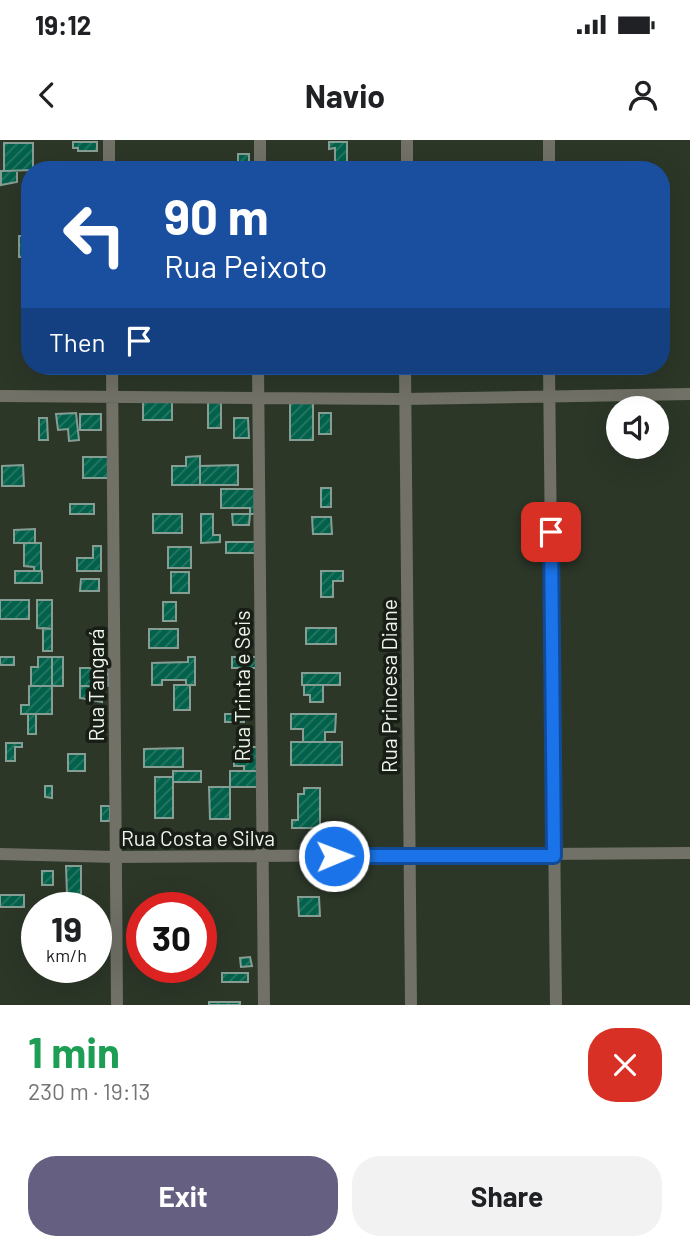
<!DOCTYPE html>
<meta charset="utf-8">
<style>
:root{--surface:#fff;--page:#f2f2f2;--text:#202124;--muted:#757577;--accent:#655f82}
body{margin:0;font-family:Barlow,sans-serif;background:var(--page);color:var(--text);height:100vh;display:flex;flex-direction:column;font-size:26px;white-space:nowrap}
*{box-sizing:border-box;margin:0}
p{font-size:23px;color:var(--muted)}
.icon{flex:none;width:38px;height:38px;fill:none;stroke:currentColor;stroke-width:2;stroke-linecap:round;stroke-linejoin:round}
.map{position:relative;height:865px;overflow:hidden}
.drawer{display:flex;flex-direction:column;background:var(--surface);flex:1}
.drawer>*{flex:none}
.banner{position:absolute;left:21px;top:21px;width:649px;height:214px;border-radius:28px;box-shadow:0 7px 28px #0002;background:#1a4fa0;color:#fff;overflow:hidden}
.tools{position:absolute;left:606px;top:256px;display:grid;gap:14px}
.tools a{display:grid;place-items:center;width:63px;height:63px;border-radius:50%;background:var(--surface);box-shadow:0 7px 28px #0002;font-size:35px}
.speed{position:absolute;left:21px;top:752px;display:flex;gap:14px;font-size:35px;font-weight:700;text-align:center}
.speed>*{display:grid;place-content:center;width:91px;height:91px;border-radius:50%;background:var(--surface);box-shadow:0 7px 28px #0002;line-height:1}
.speed small{font-size:18px;font-weight:400}
.speed .limit{border:10px solid #d22;background:#fff;color:#111}
.pin{position:absolute;display:grid;place-items:center;width:60px;height:60px;color:#fff;margin:-30px;border-radius:14px;box-shadow:0 4px 10px #0006}
.me{position:absolute;width:77px;margin:-38px;rotate:89deg;stroke-linejoin:round;filter:drop-shadow(0 0 5px #0008)}
.turn{display:flex;align-items:center;gap:24px;height:147px;padding:0 28px;font-size:32px}
.turn .icon{width:91px;height:91px;stroke-width:2.5}
.turn b{display:block;font-size:49px;line-height:60px}
.then{display:flex;align-items:center;height:66px;padding:0 28px;background:#0003;gap:14px;font-size:26px}
.round{display:grid;place-items:center;flex:none;width:74px;height:74px;border-radius:28px;background:var(--page)}
.head{display:flex;align-items:center;justify-content:space-between;height:119px;padding:0 28px}
h1{font-size:42px;font-weight:700;line-height:52px;color:#1e9e55}
.cta{display:flex;gap:14px;margin-top:auto;padding:14px 28px}
.cta a{flex:1;height:80px;border-radius:28px;background:var(--accent);color:#fff;font-size:28px;font-weight:700;line-height:80px;text-align:center}
.cta a+a{background:var(--page);color:var(--text)}
.status{display:flex;justify-content:space-between;align-items:center;height:49px;padding:0 35px;background:var(--surface);direction:ltr}
.status svg{height:19px;fill:currentColor}
header{display:flex;justify-content:space-between;align-items:center;height:91px;padding:0 28px;background:var(--surface);font-size:32px;font-weight:700}
.map>svg:first-child{display:block}
.building{fill:url(#building-hatch);stroke:#869d94;stroke-width:2}
.lines{fill:none;stroke-linecap:round;stroke-linejoin:round}
.street{stroke:#717168;stroke-width:12}
.route-casing{stroke:#114b97;stroke-width:18}
.route{stroke:#1a73e8;stroke-width:12}
.labels{text-anchor:middle;dominant-baseline:central;stroke-width:7;stroke-linejoin:round;paint-order:stroke}
.street-label{font-size:21px;fill:#eef6ec;stroke:#181d16}
</style>
<div class="status"><b>19:12</b><svg viewBox="0 0 49 12"><path d="M0 12V9h3v3zM5 12V6h3v6zM10 12V3h3v9zM15 12V0h3v12zM26 1h20v11H26zM47 4h2v5h-2z"/></svg></div>
<header><svg class="icon" aria-label="back" viewBox="0 0 24 24"><path d="M15 5l-7 7 7 7"/></svg>Navio<svg class="icon" aria-label="person" viewBox="0 0 24 24"><circle cx="12" cy="8" r="4"/><path d="M4 21q1-7 8-7t8 7"/></svg></header>
<div class="map">
<svg width="690" height="865" viewBox="0 0 690 865">
<defs>
<pattern id="building-hatch" width="6" height="6" patternUnits="userSpaceOnUse" patternTransform="scale(1.75)"><rect width="6" height="6" fill="#02614a"/><path d="M-1 1l2-2M0 6l6-6M5 7l2-2" fill="none" stroke="#277864"/></pattern>
</defs>
<rect width="100%" height="100%" fill="#2c3728"/>
<!-- building -->
<path class="building" d="M 73,2 L 97,2 L 97,11 L 78,11 L 78,8 L 73,8 Z
M 329,2 L 347,2 L 347,30 L 335,30 L 335,8 L 329,9 Z
M 4,3 L 33,3 L 33,30 L 4,31 Z
M 238,14 L 249,14 L 249,29 L 238,29 Z
M 1,31 L 17,31 L 17,42 L 1,45 Z
M 19,96 L 30,96 L 30,117 L 19,117 Z
M 23,117 L 30,117 L 30,137 L 23,137 Z
M 172,259 L 172,280 L 143,280 L 143,260 Z
M 208,259 L 221,259 L 221,288 L 208,288 Z
M 290,259 L 313,259 L 313,300 L 290,300 Z
M 76,273 L 79,300 L 69,301 L 68,289 L 58,290 L 56,274 Z
M 319,273 L 331,273 L 331,294 L 319,294 Z
M 80,274 L 101,274 L 101,290 L 80,290 Z
M 39,278 L 47,278 L 48,300 L 39,300 Z
M 234,278 L 248,278 L 249,298 L 234,298 Z
M 200,316 L 200,345 L 172,345 L 172,326 L 186,326 L 186,317 Z
M 83,317 L 109,317 L 108,338 L 83,338 Z
M 23,325 L 24,346 L 2,346 L 2,326 Z
M 238,325 L 238,345 L 200,345 L 200,326 Z
M 321,348 L 331,348 L 331,367 L 321,367 Z
M 221,349 L 258,349 L 258,374 L 250,374 L 250,368 L 221,368 Z
M 70,364 L 94,364 L 94,374 L 70,374 Z
M 153,374 L 182,374 L 182,393 L 153,393 Z
M 201,374 L 213,374 L 213,395 L 220,395 L 220,402 L 201,403 Z
M 232,374 L 250,374 L 249,385 L 233,385 Z
M 312,377 L 331,377 L 332,394 L 313,394 Z
M 35,389 L 35,403 L 14,403 L 14,390 Z
M 226,402 L 258,402 L 258,413 L 226,413 Z
M 24,403 L 41,403 L 41,431 L 34,431 L 34,427 L 24,426 Z
M 93,406 L 101,406 L 101,431 L 77,431 L 77,418 L 93,418 Z
M 168,407 L 191,407 L 191,428 L 168,428 Z
M 15,431 L 42,431 L 42,443 L 15,443 Z
M 321,431 L 343,431 L 343,441 L 333,441 L 333,457 L 321,457 Z
M 171,432 L 189,432 L 189,453 L 171,453 Z
M 81,439 L 99,439 L 99,451 L 80,451 Z
M 0,460 L 29,460 L 29,479 L 0,479 Z
M 37,460 L 52,460 L 52,489 L 37,488 Z
M 163,462 L 176,462 L 176,481 L 163,481 Z
M 43,488 L 52,489 L 52,511 L 43,511 Z
M 306,488 L 336,488 L 336,504 L 306,504 Z
M 149,489 L 178,489 L 178,508 L 149,508 Z
M 0,517 L 14,517 L 14,525 L 0,525 Z
M 38,517 L 52,517 L 52,546 L 31,546 L 31,527 L 38,527 Z
M 52,517 L 63,517 L 63,546 L 52,546 Z
M 188,517 L 195,517 L 195,545 L 186,545 L 186,540 L 162,540 L 162,545 L 152,545 L 152,523 L 188,522 Z
M 232,517 L 258,517 L 258,528 L 232,528 Z
M 80,528 L 108,528 L 108,546 L 80,546 Z
M 302,533 L 340,533 L 340,545 L 302,545 Z
M 174,545 L 190,545 L 190,570 L 174,570 Z
M 304,545 L 323,545 L 323,562 L 310,562 L 310,555 L 304,555 Z
M 29,546 L 52,546 L 52,574 L 21,574 L 21,565 L 29,565 Z
M 80,546 L 102,546 L 102,562 L 80,558 Z
M 28,574 L 36,574 L 36,594 L 28,594 Z
M 225,574 L 243,574 L 244,582 L 225,582 Z
M 291,574 L 336,574 L 335,592 L 325,592 L 325,602 L 303,602 L 303,589 L 291,589 Z
M 291,602 L 342,602 L 342,625 L 291,625 Z
M 6,603 L 22,603 L 22,607 L 15,607 L 15,621 L 6,621 Z
M 234,607 L 258,607 L 259,631 L 244,631 L 244,626 L 234,626 Z
M 183,608 L 183,627 L 144,627 L 144,609 Z
M 68,614 L 85,614 L 85,631 L 68,631 Z
M 173,631 L 201,631 L 201,642 L 173,642 Z
M 230,631 L 259,631 L 258,647 L 230,647 Z
M 155,637 L 173,637 L 173,678 L 155,678 Z
M 45,646 L 52,646 L 52,658 L 45,657 Z
M 209,647 L 230,647 L 230,679 L 210,679 Z
M 304,648 L 320,648 L 320,688 L 292,688 L 292,680 L 298,680 L 298,654 L 304,654 Z
M 101,666 L 110,666 L 110,681 L 101,681 Z
M 310,719 L 319,719 L 320,732 L 314,732 Z
M 66,726 L 81,726 L 81,754 L 67,754 Z
M 42,731 L 53,731 L 53,745 L 42,745 Z
M 0,755 L 24,755 L 24,767 L 0,767 Z
M 298,757 L 319,757 L 320,776 L 299,776 Z
M 250,817 L 252,826 L 241,827 L 240,818 Z
M 222,833 L 248,833 L 248,842 L 222,842 Z
M 209,862 L 240,862 L 240,865 L 209,865 Z"/>
<g class="lines">
<!-- street -->
<path class="street" d="M 109,0 L 109,30
M 549,0 L 549,30
M 260,30 L 260,0
M 407,30 L 407,0
M 112,226 L 117,865
M 258,226 L 264,865
M 405,226 L 411,865
M 549,226 L 556,865
M 0,256 L 405,259 L 690,254
M 0,714 L 115,717 L 690,713"/>
</g>
<g class="lines">
<!-- route casing -->
<g class="route-casing">
<path id="route" d="M 334,716 L 554,716 L 551,392"/>
</g>
<!-- route -->
<use href="#route" class="route"/>
</g>
<g class="labels">
<!-- street labels -->
<g class="street-label">
<text transform="translate(95 545) rotate(-90)">Rua Tangará</text>
<text transform="translate(241 546) rotate(-90)">Rua Trinta e Seis</text>
<text transform="translate(388 546) rotate(-90)">Rua Princesa Diane</text>
<text x="198" y="697">Rua Costa e Silva</text>
</g>
</g>
</svg>
<div class="tools">
<a><svg class="icon" aria-label="sound" viewBox="0 0 24 24"><path d="M4 9h4l5-4v14l-5-4H4zM17 9q2 3 0 6"/></svg></a>
</div>
<div class="speed"><div>19<small>km/h</small></div><div class="limit">30</div></div>
<div class="pin" style="left:551px;top:392px;background:#d93025"><svg class="icon" aria-label="arrive" viewBox="0 0 24 24"><path d="M6 21V4h12l-3 4 3 4H6"/></svg></div>
<svg class="me" style="left:334px;top:716px" viewBox="-20 -20 40 40"><circle r="17" fill="#1a73e8" stroke="#fff" stroke-width="3"/><path d="M0-11L8 9 0 5-8 9z" fill="#fff"/></svg>
<div class="banner">
<div class="turn"><svg class="icon" aria-label="left" viewBox="0 0 24 24"><path d="M17 20v-9H6M10 6l-5 5 5 5"/></svg><div><b>90 m</b>Rua Peixoto</div></div>
<div class="then">Then<svg class="icon" aria-label="arrive" viewBox="0 0 24 24"><path d="M6 21V4h12l-3 4 3 4H6"/></svg></div>
</div>
</div>
<section class="drawer">
<div class="head"><div><h1>1 min</h1><p>230 m · 19:13</p></div><a class="round" style="background:#d93025;color:#fff"><svg class="icon" aria-label="close" viewBox="0 0 24 24"><path d="M6 6l12 12M18 6L6 18"/></svg></a></div>
<div class="cta"><a>Exit</a><a>Share</a></div>
</section>
